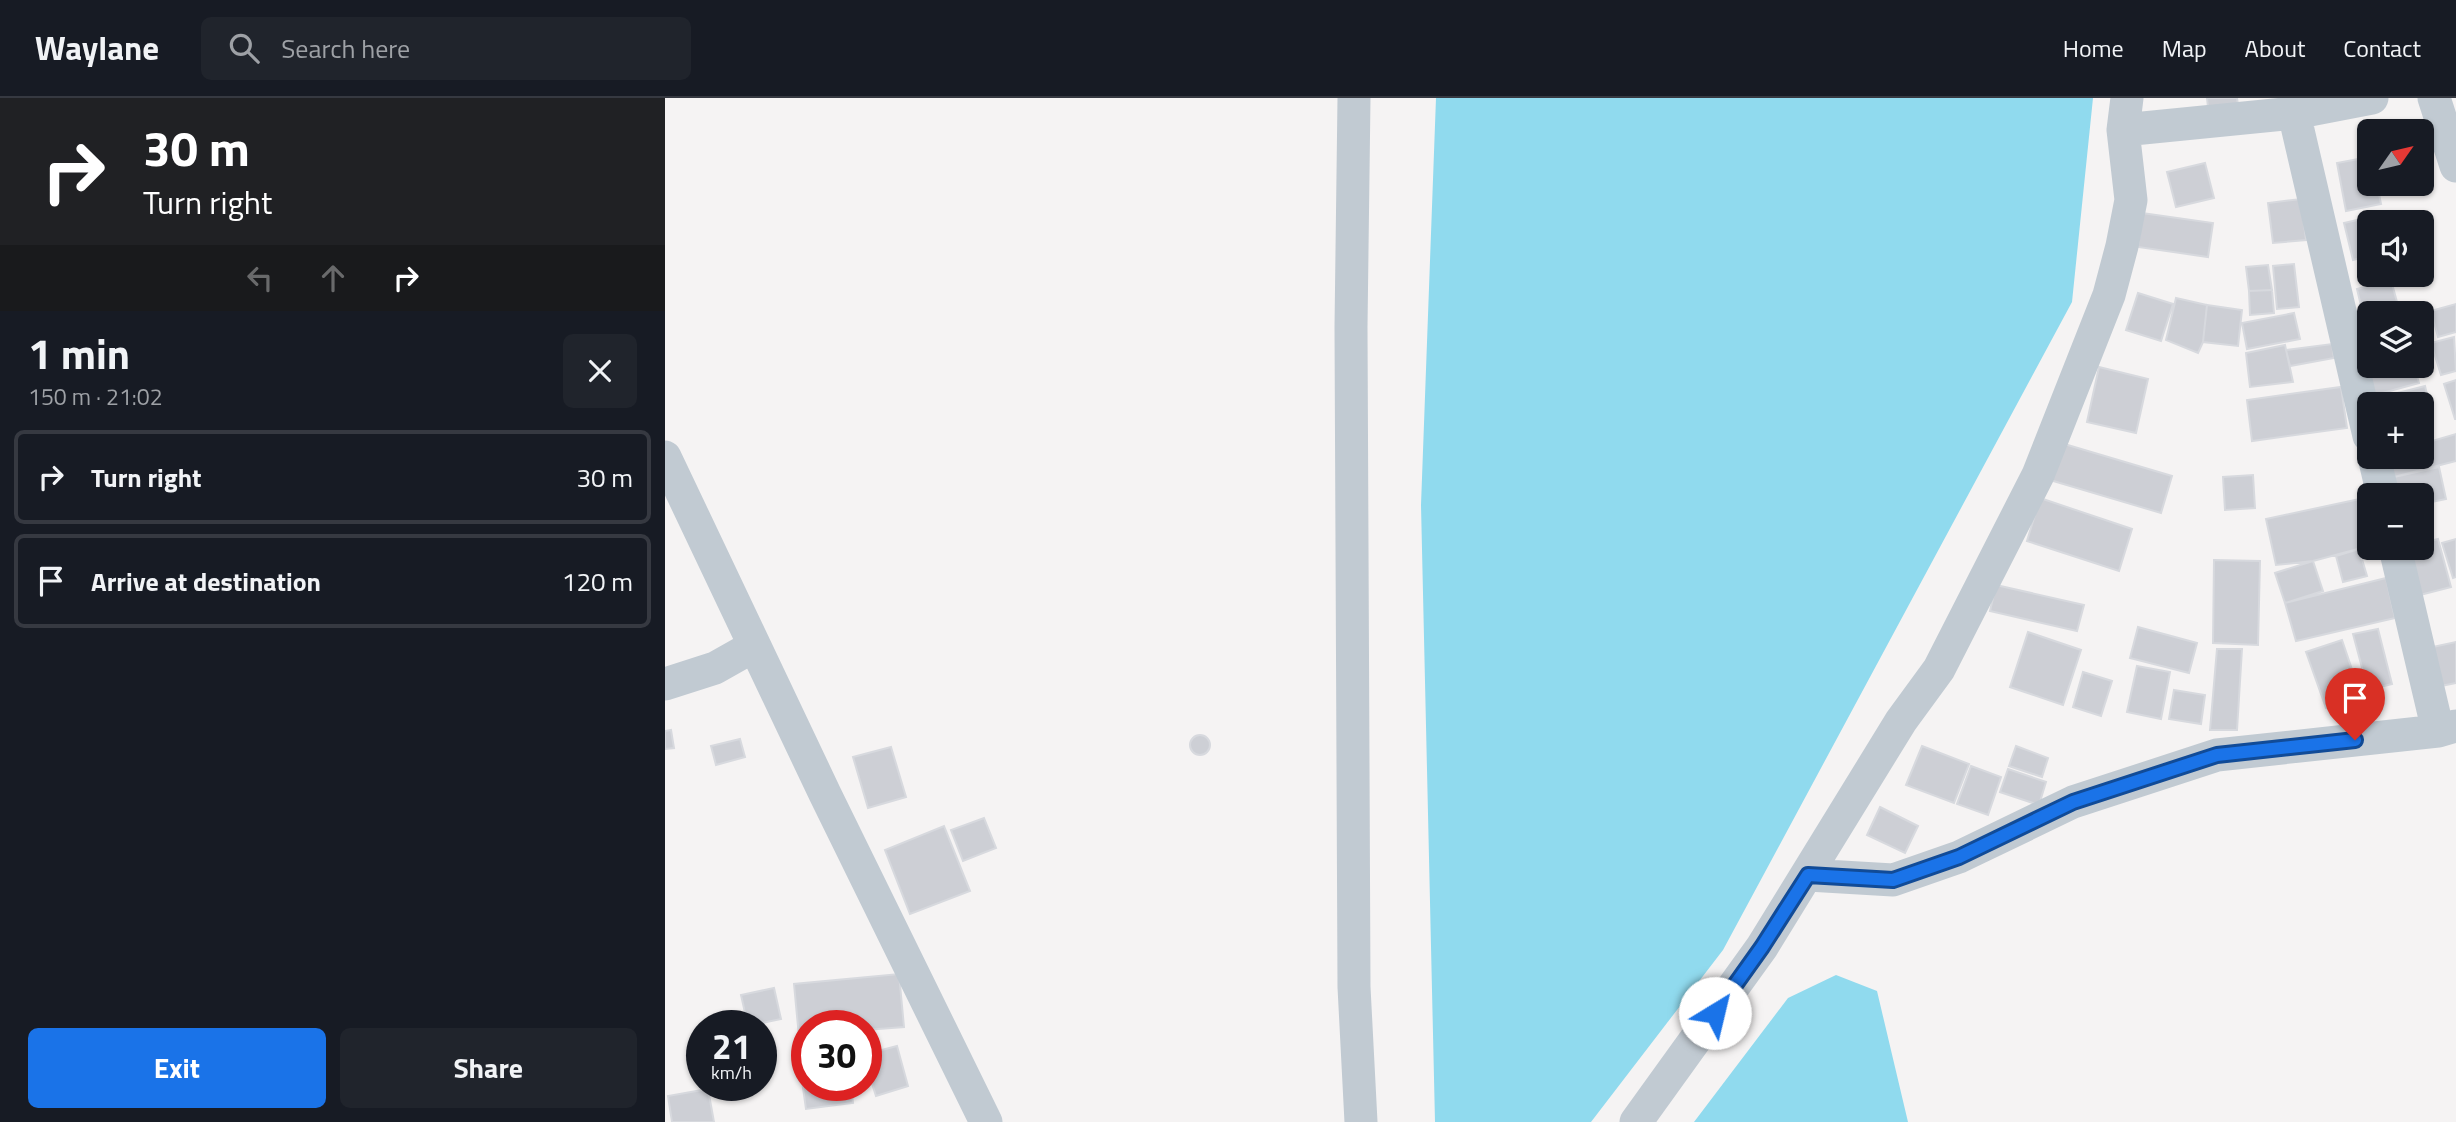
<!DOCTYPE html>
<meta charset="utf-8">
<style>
:root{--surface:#171b24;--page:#20242c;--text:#f1f3f6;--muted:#9ea1a6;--line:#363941;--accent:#1a73e8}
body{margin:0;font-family:"Titillium Web",sans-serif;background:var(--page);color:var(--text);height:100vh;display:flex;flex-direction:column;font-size:26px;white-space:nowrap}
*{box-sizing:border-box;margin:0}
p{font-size:23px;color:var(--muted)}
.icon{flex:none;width:38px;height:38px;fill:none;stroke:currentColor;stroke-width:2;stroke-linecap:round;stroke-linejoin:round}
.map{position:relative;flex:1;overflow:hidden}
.side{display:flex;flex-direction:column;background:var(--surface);width:665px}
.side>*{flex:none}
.banner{background:#202124;color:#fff;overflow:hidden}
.needle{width:46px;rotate:56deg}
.tools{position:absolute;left:1692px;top:21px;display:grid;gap:14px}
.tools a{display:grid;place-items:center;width:77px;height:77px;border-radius:10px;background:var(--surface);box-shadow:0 2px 5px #0004;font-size:35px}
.speed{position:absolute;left:21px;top:912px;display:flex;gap:14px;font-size:35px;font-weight:700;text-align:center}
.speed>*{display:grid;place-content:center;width:91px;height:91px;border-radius:50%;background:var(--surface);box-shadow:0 2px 5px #0004;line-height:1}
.speed small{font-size:18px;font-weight:400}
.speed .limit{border:10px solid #d22;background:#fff;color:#111}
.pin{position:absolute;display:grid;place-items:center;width:60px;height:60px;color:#fff;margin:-72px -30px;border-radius:50% 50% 50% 0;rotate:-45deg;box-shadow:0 0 7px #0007}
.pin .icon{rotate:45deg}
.me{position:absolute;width:77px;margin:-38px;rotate:36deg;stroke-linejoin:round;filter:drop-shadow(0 0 5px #0008)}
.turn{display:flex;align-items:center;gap:24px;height:147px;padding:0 28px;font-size:32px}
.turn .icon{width:91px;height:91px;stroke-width:2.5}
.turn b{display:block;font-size:49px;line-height:60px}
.lanes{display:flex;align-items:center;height:66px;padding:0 28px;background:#0003;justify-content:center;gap:35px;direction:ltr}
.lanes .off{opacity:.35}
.round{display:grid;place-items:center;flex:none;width:74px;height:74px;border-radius:10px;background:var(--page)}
.overview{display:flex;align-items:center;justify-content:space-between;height:119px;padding:0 28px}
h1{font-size:42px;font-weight:700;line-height:52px}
.primary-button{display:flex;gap:14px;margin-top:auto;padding:14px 28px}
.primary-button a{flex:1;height:80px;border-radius:10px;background:var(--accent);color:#fff;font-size:28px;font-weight:700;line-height:80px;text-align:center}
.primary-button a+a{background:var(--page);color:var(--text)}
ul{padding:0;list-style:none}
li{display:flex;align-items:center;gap:21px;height:94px;margin:0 14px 10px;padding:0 14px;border:4px solid var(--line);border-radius:10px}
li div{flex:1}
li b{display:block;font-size:26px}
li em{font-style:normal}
header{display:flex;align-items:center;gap:42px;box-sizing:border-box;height:98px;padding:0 35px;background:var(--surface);border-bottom:2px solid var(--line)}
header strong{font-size:33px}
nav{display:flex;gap:38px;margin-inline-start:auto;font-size:24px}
.search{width:490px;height:63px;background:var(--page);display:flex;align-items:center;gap:18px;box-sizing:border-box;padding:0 24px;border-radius:10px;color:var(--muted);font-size:26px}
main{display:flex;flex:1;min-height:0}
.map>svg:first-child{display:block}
.water{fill:#90daee}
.building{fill:#cdcfd5;stroke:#d7d9de;stroke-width:2}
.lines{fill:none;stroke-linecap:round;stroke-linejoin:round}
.minor{stroke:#c1cad2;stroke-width:33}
.route-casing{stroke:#114b97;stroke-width:18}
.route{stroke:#1a73e8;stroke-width:12}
</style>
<header>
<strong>Waylane</strong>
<div class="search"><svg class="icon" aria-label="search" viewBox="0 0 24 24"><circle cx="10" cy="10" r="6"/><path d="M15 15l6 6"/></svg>Search here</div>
<nav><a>Home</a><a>Map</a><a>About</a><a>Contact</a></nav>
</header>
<main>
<section class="side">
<div class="banner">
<div class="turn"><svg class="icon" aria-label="right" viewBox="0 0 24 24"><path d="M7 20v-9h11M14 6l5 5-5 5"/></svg><div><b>30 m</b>Turn right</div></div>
<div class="lanes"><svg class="icon off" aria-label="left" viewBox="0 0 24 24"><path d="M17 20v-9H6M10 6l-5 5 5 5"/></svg><svg class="icon off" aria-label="ahead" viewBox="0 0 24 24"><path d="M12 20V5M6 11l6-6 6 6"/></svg><svg class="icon" aria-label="right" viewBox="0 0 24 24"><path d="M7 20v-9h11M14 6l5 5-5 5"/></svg></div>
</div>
<div class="overview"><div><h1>1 min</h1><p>150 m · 21:02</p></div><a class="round"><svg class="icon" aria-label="close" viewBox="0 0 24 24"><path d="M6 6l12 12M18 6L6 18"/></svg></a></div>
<ul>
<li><svg class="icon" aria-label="right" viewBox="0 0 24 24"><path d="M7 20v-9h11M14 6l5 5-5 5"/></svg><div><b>Turn right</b></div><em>30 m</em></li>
<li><svg class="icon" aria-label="arrive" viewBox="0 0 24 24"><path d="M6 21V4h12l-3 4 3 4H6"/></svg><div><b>Arrive at destination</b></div><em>120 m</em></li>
</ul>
<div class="primary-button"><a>Exit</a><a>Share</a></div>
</section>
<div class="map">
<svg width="1791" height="1024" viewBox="0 0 1791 1024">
<rect width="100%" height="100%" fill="#f5f3f3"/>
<!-- water -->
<path class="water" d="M 771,0 L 1428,0 L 1407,204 L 1058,852 L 926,1024 L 770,1024 L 756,407 Z
M 1171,877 L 1212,893 L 1243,1024 L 1029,1024 L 1123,900 Z"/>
<!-- building -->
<path class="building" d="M 1542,0 L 1572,0 L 1574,14 L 1544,18 Z
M 1752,25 L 1754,33 L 1734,33 L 1733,29 Z
M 1704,59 L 1704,86 L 1712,86 L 1716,106 L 1681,113 L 1672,65 Z
M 1540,65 L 1549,100 L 1511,109 L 1502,74 Z
M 1636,101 L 1641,142 L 1608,145 L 1603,105 Z
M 1477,115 L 1548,125 L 1543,159 L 1473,149 Z
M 1714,117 L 1716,124 L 1704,124 L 1704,158 L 1688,162 L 1679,125 Z
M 1629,166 L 1634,209 L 1612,211 L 1608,168 Z
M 1603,167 L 1607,192 L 1584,193 L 1581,169 Z
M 1726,182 L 1735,215 L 1704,215 L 1704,232 L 1702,233 L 1692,191 Z
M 1607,192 L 1609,215 L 1585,217 L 1584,193 Z
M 1473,195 L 1508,206 L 1496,243 L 1461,232 Z
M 1511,200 L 1542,207 L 1538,244 L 1533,255 L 1501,242 Z
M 1791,206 L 1791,234 L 1773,239 L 1766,213 Z
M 1542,207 L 1577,212 L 1573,248 L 1538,244 Z
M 1629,215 L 1635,241 L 1582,251 L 1577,225 Z
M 1789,239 L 1791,273 L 1776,277 L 1766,245 Z
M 1667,246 L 1669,260 L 1625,268 L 1621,252 Z
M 1620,247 L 1628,284 L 1585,289 L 1581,255 Z
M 1704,259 L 1704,268 L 1749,268 L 1754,285 L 1710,297 L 1700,260 Z
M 1434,269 L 1483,281 L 1471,335 L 1422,324 Z
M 1791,282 L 1791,321 L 1790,321 L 1779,286 Z
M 1760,288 L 1766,313 L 1757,315 L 1757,306 L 1715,306 L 1713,300 Z
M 1676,289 L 1682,330 L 1587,343 L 1582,302 Z
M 1763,317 L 1768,339 L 1757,342 L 1757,319 Z
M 1791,336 L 1791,363 L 1729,379 L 1725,359 L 1757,359 L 1757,346 Z
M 1396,345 L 1507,378 L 1496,415 L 1385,382 Z
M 1774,369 L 1781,401 L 1757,406 L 1757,397 L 1734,397 L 1729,379 Z
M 1588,377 L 1590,410 L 1560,412 L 1558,379 Z
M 1704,399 L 1704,448 L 1648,463 L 1611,467 L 1601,421 Z
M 1375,400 L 1467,431 L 1454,473 L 1362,443 Z
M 1773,441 L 1786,489 L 1755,497 L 1743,450 L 1757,450 L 1757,445 Z
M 1791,441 L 1791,479 L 1788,480 L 1777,445 Z
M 1694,451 L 1702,478 L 1678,484 L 1671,458 Z
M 1549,462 L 1595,463 L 1593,547 L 1548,545 Z
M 1648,463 L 1658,493 L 1620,505 L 1610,475 Z
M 1721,480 L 1730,520 L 1631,543 L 1620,505 Z
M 1331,487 L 1419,507 L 1412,533 L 1325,513 Z
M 1473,529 L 1532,545 L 1524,575 L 1465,560 Z
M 1713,531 L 1727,586 L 1703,592 L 1688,536 Z
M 1363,534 L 1416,552 L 1398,607 L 1345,589 Z
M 1677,542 L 1696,598 L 1661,610 L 1641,554 Z
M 1791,544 L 1791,585 L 1771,589 L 1763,550 Z
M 1552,551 L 1577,551 L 1572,632 L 1545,632 Z
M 1472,568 L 1505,574 L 1496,621 L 1462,614 Z
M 1418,574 L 1447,583 L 1436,618 L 1408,609 Z
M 1509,592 L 1540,597 L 1536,626 L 1504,621 Z
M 6,632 L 9,650 L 0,651 L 0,633 Z
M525 647a10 10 0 1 1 20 0a10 10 0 1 1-20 0Z
M 75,641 L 80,659 L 51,667 L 46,648 Z
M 1257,648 L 1304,666 L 1289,705 L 1241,687 Z
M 1351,648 L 1383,660 L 1377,679 L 1344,668 Z
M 226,649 L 241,699 L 203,710 L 188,659 Z
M 1306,668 L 1336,679 L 1323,717 L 1292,706 Z
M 1343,671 L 1381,684 L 1374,707 L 1335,694 Z
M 1215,709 L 1253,728 L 1240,755 L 1202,737 Z
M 319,720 L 331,750 L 298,763 L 286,732 Z
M 279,728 L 305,793 L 245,816 L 220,752 Z
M 234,876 L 239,929 L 201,932 L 201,928 L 142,928 L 142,938 L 134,939 L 129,886 Z
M 109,890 L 116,921 L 83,928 L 76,897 Z
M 232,948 L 243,988 L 211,998 L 201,967 L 201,956 Z
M 142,954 L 142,987 L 186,987 L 188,1005 L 141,1011 L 133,955 Z
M 43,991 L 49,1024 L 7,1024 L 3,998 Z"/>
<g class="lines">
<!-- minor -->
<path class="minor" d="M 689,0 L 686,229 L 689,889 L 696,1024
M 1769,0 L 1791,68
M 1629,15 L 1704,338
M 1458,32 L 1629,15 L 1707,0
M 0,359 L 160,696 L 321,1024
M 1709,359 L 1718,397
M 1730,450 L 1773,633
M 0,586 L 50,570 L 89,548
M 1143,777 L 1228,782 L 1294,759 L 1408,704 L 1552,657 L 1773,633 L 1791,628
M 971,1024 L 1097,849 L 1236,623 L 1274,571 L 1373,377 L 1444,197 L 1457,148 L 1466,102 L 1458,32 L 1462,0"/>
</g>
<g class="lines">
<!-- route casing -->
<g class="route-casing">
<path id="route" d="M 1050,915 L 1097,849 L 1143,777 L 1228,782 L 1294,759 L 1408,704 L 1552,657 L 1690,642"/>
</g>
<!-- route -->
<use href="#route" class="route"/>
</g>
</svg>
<div class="tools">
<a><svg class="needle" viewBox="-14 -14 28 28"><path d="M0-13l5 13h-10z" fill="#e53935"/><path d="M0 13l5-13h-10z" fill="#9ea1a6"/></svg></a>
<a><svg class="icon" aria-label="sound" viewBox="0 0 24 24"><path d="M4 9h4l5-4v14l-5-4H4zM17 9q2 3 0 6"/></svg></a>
<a><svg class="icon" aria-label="layers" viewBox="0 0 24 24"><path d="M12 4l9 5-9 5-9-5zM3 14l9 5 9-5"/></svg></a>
<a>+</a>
<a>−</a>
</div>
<div class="speed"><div>21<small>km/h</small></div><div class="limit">30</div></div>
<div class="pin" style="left:1690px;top:642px;background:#d93025"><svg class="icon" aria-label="arrive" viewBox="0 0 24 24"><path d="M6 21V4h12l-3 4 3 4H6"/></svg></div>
<svg class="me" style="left:1050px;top:915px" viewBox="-20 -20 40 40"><circle r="19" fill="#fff"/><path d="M0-13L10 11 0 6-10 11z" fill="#1a73e8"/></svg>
</div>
</main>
